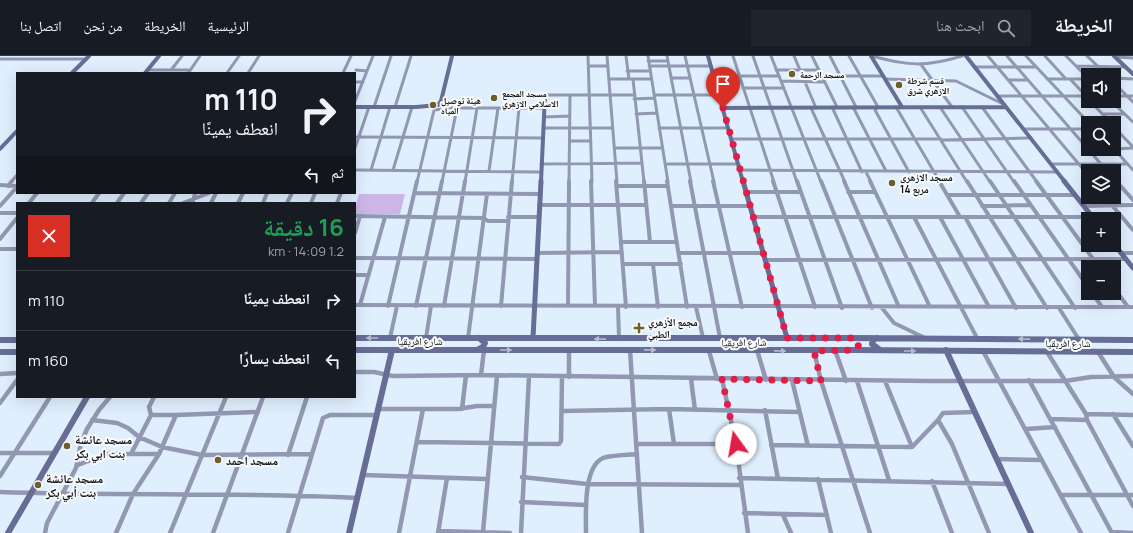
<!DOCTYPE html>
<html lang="ar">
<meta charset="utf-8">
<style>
:root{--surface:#171b24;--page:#20242c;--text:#f1f3f6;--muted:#9ea1a6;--line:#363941}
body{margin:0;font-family:Manrope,"Noto Naskh Arabic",sans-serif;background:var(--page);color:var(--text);direction:rtl;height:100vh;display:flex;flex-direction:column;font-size:15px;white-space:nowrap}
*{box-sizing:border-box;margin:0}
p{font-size:13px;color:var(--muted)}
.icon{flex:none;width:22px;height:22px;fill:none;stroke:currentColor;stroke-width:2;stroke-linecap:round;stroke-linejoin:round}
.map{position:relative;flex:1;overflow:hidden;direction:ltr}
.drawer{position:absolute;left:16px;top:146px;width:340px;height:196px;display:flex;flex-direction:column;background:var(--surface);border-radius:0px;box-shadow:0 4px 16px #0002;direction:rtl}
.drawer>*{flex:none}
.top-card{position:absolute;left:16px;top:16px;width:340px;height:122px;border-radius:0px;box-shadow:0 4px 16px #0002;direction:rtl;background:#171b24;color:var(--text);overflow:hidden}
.controls{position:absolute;left:1081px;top:12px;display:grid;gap:8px}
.controls a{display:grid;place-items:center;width:40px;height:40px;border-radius:0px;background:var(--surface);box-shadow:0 4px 16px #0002;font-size:20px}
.pin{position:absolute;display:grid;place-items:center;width:34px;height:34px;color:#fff;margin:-41px -17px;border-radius:50% 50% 50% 0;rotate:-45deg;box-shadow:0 0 4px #0007}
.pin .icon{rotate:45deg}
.me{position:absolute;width:44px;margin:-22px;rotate:347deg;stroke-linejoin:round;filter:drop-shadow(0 0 3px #0008)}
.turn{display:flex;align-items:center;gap:14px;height:84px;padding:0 12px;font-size:18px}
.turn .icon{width:52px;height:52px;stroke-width:2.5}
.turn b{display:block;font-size:28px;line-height:34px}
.then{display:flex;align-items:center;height:38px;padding:0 12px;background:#0003;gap:8px;font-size:15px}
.round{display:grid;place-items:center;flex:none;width:42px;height:42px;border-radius:0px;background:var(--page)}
.headline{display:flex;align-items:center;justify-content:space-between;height:68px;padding:0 12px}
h1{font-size:24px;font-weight:700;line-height:30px;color:#1e9e55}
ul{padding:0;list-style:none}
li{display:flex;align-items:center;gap:12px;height:60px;padding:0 12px;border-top:1px solid var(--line)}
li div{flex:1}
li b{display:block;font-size:15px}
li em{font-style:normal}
header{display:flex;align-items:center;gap:24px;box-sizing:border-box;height:56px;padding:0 20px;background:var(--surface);border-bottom:1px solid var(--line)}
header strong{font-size:19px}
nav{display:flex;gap:22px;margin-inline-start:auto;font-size:14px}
.search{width:280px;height:36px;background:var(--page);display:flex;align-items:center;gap:10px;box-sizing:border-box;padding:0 14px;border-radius:0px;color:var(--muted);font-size:15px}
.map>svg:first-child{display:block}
.green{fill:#cdb6e6}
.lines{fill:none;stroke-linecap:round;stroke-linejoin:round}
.street-far2{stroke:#9297b2;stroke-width:3}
.street-far1{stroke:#9297b2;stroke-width:4}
.street{stroke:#9297b2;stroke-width:4.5}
.secondary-far2{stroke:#676d94;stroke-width:4}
.secondary-far1{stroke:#676d94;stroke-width:5}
.secondary{stroke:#676d94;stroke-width:6}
.oneway{fill:#b8bbcc}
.route{stroke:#e11d48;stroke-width:7;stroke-dasharray:0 12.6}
.poi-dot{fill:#6c5f2c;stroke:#fafafa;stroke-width:1.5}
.labels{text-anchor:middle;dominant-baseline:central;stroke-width:4;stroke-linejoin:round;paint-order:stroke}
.far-poi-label{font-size:9px;font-weight:bold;fill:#0c151d;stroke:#fafafa;text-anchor:start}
.poi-label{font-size:10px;font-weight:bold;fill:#0c151d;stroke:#fafafa;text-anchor:start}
.street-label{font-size:10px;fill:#0c151d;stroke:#fafafa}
.near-poi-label{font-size:12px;font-weight:bold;fill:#0c151d;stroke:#fafafa;text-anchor:start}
</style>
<header>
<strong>الخريطة</strong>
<div class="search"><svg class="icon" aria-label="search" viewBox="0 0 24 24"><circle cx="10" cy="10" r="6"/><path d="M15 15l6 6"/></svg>ابحث هنا</div>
<nav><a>الرئيسية</a><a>الخريطة</a><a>من نحن</a><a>اتصل بنا</a></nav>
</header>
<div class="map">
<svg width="1133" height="477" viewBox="0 0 1133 477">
<rect width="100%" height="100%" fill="#e0effe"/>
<!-- green -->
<path class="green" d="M 359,138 L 405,138 L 400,158 L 355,158 L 355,152 Z"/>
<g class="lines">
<!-- street-far2 -->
<path class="street-far2" d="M 588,0 L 592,126
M 607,0 L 617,126
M 626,0 L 629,23
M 648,0 L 668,126
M 667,0 L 691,126
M 685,0 L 714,126
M 733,0 L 774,126
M 753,0 L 797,126
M 771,0 L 821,126
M 794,0 L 800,14
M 812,0 L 837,51
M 830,0 L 856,51
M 849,0 L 878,51 L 875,54 L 909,116
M 872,0 C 908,10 926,11 962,0
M 988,0 L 1088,119
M 1007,0 L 1088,93
M 1026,0 L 1089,67
M 1045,0 L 1066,23
M 1066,0 L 1088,22
M 1087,0 L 1107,19
M 1115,1 L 1133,2
M 0,3 L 86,3
M 648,5 L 667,5
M 589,10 L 608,10
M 649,10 L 711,10
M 922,10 L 952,51
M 1076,10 L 1126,11
M 974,11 L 1035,11
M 148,14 L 190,14
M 171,14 L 182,0
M 356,14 L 367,15
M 776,14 L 819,14
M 627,15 L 650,15
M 189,16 L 200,0
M 227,17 L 239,0
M 248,17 L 259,0
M 343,17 L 351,0
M 714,20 L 779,20
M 821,20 L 883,20
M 671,22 L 690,22
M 1114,22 L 1133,23
M 609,23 L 651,23
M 633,23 L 644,126
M 885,23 L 956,25 L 1003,48
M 1047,23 L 1088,23
M 1070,23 L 1088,42
M 1008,24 L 1028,24
M 781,25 L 824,26
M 355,26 L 363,26
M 805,26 L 816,52
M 1114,27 L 1133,46
M 743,32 L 784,32
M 545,39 L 634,39
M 654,39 L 719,39
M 997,40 L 1086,40
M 1114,40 L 1133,40
M 634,43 L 654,42
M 355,45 L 373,0
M 1090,45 L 1111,67
M 1111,45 L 1133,66
M 374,51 L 391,0
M 395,51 L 411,0
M 832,51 L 862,116
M 853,51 L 886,115
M 896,51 L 940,126
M 920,51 L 967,126
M 940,51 L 990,126
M 962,51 L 1014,126
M 982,51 L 1037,126
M 811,52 L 845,126
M 434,54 L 449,52 L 544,52
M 636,58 L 657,57
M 1102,58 L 1125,58
M 544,61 L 570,60
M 1114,71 L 1133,91
M 543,72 L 612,72
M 659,72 L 728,72
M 1023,73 L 1088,73
M 355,81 L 543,82
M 732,83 L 941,83
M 941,84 L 1031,82
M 570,85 L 591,85
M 355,92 L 369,51
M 614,92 L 662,92
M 1088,93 L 1107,115
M 1114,93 L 1133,114
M 1114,93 L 1133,92
M 541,108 L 641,107
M 665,108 L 739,108
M 1051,108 L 1127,108
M 355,114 L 541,116
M 371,114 L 390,51
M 393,114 L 412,51
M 740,114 L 1057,116
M 489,115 L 498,52
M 866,116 L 871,126
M 1114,123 L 1117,126
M 11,126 L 17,119
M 417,126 L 435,50
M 442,126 L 457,52
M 465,126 L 477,52
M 512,126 L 519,52
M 569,126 L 570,39"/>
<!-- street-far1 -->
<path class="street-far1" d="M 591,125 L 595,250
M 616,125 L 626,251
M 644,125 L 650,186
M 667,125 L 687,251
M 690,125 L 720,282
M 713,125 L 742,251
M 773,125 L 815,251
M 797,125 L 842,252
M 821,125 L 872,252
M 844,125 L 899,251
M 870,125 L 930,251
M 939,125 L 960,161
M 967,125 L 1047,252
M 990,125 L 1075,252
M 1014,125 L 1088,231
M 1036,125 L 1099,211
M 1116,125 L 1133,144
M 0,129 L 17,130
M 8,130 L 12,125
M 617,130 L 668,130
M 746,136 L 801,136
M 848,136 L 875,136
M 414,137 L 540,138
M 948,139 L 1075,139
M 1105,141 L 1133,174
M 193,146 L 195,137
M 29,147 L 37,137
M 92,147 L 99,137
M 117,147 L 124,137
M 141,147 L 148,137
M 169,147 L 175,137
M 183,147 L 209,137
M 211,147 L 216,137
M 238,147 L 243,137
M 263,147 L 267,137
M 287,147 L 292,137
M 311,147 L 315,137
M 337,147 L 341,137
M 539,149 L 646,149
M 0,150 L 17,131
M 671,150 L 750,150
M 982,150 L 1030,149
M 1084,150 L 1133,149
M 0,157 L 17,157
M 355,160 L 484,162 L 488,165 L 508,165
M 508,161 L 538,161
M 753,161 L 1093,161
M 914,161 L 977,282
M 940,161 L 989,251
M 965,161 L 1016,252
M 355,177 L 360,160
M 0,183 L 17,162
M 621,186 L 677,186
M 0,193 L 17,193
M 537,197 L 622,196
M 679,197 L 763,197
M 1121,197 L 1133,197
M 355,202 L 537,203
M 765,204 L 1126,203
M 623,208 L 681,208
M 653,208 L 658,251
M 355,219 L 369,219
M 1114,232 L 1128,251
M 1092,237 L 1102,251
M 355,249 L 1133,251
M 360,249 L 385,161
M 388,250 L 417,125
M 416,250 L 442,125
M 444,250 L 465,125
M 501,250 L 512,125
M 568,250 L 569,125
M 618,251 L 619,282
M 696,251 L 703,282
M 882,252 L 894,267 L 923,281
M 1059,252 L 1078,282
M 390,282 L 397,250
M 426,282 L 431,250
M 468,282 L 487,138"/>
<!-- street -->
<path class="street" d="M 619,281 L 619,283
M 1077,281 L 1078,283
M 569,294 L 569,321
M 630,294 L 642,477
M 757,294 L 766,324
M 835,294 L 846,325
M 709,295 L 717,323
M 814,295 L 821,325 L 870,477
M 983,295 L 1081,477
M 1047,296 L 1086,358
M 1098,296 L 1114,321 L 1133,338
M 355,316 L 374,316 L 393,320 L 481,319 L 926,325 L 1065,325 L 1091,321 L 1133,320
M 0,318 L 17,317
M 481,319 L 484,294
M 691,323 L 695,354
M 722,323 L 736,388 L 748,477
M 792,324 L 808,390
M 1029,324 L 1112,477
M 857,325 L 889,424
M 885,325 L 912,391
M 0,347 L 17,324
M 378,353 L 458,353 L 477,350 L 494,350
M 462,353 L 466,319
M 669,353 L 674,388
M 765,354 L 778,423
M 562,355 L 669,353 L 799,356
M 974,356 L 943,357 L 938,364 L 952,388 L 989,477
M 1113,358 L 1133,390
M 176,359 L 258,356
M 1051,363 L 1087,364 L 1086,358 L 1133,359
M 92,364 L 117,367 L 128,372 L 139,381 L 162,391 L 202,399 L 311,398
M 1087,364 L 1133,450
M 1026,373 L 1055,371
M 417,386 L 559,388 L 561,385 L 562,321
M 636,388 L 736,388
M 771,389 L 912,391 L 938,364
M 0,397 L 55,397
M 131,398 L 151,359 L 149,351 L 154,341
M 288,399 L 307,341
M 996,403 L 1042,404
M 78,409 L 106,398 L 159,398
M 363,419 L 486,423
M 0,420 L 50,341
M 522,421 L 587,428 L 740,429
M 739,422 L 1008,428
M 818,423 L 831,477
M 932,425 L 952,477
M 0,436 C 119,440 239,436 358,442
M 1061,439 L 1133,439
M 521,446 L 586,449
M 744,457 L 827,459
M 783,459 L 791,477
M 438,475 L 510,477
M 483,476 L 497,320
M 1112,476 L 1133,477
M 45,477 L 47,467 L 76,412 L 81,387 L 87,373 L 99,354 L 110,341
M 116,477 L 133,438 L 159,398 L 176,359 L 151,359
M 170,477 L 226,341
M 213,477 L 263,341
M 288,477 L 323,362 L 330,359 L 377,359
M 399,477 L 423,353
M 438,477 L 447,422
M 521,477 L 529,320
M 586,477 C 586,458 583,411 603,402 C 611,399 628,399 637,398"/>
<!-- secondary-far2 -->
<path class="secondary-far2" d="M 708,0 L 743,126
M 871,0 L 902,51
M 966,0 L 1065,126
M 1114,0 L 1133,18
M 72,17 L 89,0
M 145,17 L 159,0
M 355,51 L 416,51 L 438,49 L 441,45 L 452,0
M 723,52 L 1006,51
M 0,93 L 17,75
M 541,126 L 545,39"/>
<!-- secondary-far1 -->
<path class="secondary-far1" d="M 743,125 L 787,282
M 1064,125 L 1094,163
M 1114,188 L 1133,212
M 355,282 L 916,282
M 533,282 L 541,125"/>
<!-- secondary -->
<path class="secondary" d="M 355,282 L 841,282 L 1133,284
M 877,282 L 873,284 L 872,288 L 880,294
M 0,284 L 17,284
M 1076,284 L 1071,285 L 1070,288 L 1072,292 L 1078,295
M 355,294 L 854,294 L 1133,296
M 477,294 L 483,291 L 485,287 L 479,282
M 946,294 L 1031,477
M 0,296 L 17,296
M 8,477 L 87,341
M 349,477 L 392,294"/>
</g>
<!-- one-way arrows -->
<defs><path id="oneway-solid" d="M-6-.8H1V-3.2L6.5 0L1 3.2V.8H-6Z"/></defs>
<g class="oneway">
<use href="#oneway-solid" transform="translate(372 282) rotate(-180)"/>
<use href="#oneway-solid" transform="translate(600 283) rotate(-179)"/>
<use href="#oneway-solid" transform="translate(1024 283) rotate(-179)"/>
<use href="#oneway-solid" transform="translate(506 294)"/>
<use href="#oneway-solid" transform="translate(650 294) rotate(1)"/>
<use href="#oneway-solid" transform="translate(780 295) rotate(1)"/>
<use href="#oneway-solid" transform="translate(910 295)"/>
</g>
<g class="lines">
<!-- route -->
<path class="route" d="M 723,52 L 787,282 L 851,282 L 856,284 L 859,289 L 854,294 L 814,295 L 821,325 L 722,323 L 736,388"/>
</g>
<!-- markers -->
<g class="poi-dot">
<circle cx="792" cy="18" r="4"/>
<circle cx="899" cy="29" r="4"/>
<circle cx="494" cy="42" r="4"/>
<circle cx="433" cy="49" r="4"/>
<circle cx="892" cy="127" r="4"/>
<path d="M637 266h4v4h4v4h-4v4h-4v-4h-4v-4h4z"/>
<circle cx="67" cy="390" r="4"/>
<circle cx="218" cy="404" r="4"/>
<circle cx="38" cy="429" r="4"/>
</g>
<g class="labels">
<!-- far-poi labels -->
<g class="far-poi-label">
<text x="800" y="18">مسجد الرحمة</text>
<text x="907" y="24">قسم شرطة<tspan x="907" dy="10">الازهري شرق</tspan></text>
<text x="502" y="37">مسجد المجمع<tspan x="502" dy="10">الاسلامي الازهري</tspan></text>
<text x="441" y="44">هيئة توصيل<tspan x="441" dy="10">المياه</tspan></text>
</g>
<!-- poi labels -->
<g class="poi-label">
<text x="900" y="121">مسجد الازهري<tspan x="900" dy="12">مربع 14</tspan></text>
<text x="648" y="266">مجمع الأزهري<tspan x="648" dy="12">الطبي</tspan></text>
</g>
<!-- street labels -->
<g class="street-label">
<text x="420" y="285">شارع افريقيا</text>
<text transform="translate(744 286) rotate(-1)">شارع افريقيا</text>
<text x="1068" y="287">شارع افريقيا</text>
</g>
<!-- near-poi labels -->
<g class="near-poi-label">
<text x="75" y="383">مسجد عائشة<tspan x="75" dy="14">بنت ابي بكر</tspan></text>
<text x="226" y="404">مسجد احمد</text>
<text x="46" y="422">مسجد عائشة<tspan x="46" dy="14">بنت أبي بكر</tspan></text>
</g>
</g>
</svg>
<div class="controls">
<a><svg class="icon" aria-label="sound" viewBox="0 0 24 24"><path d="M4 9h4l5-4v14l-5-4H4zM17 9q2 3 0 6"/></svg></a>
<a><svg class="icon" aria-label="search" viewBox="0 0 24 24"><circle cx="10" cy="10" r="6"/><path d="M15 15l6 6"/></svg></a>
<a><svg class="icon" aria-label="layers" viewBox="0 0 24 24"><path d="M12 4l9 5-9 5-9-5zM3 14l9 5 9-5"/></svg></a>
<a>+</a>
<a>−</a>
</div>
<div class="pin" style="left:723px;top:52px;background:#d93025"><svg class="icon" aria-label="arrive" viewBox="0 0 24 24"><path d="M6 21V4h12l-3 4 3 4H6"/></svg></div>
<svg class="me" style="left:736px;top:388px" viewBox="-20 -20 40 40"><circle r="19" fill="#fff"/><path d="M0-13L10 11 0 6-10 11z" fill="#e11d48"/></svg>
<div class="top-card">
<div class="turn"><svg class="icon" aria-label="right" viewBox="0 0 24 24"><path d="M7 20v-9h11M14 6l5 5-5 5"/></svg><div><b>110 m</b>انعطف يمينًا</div></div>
<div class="then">ثم<svg class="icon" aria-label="left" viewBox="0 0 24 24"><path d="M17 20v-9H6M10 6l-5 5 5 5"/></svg></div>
</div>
<section class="drawer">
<div class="headline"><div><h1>16 دقيقة</h1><p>1.2 km · 14:09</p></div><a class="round" style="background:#d93025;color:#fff"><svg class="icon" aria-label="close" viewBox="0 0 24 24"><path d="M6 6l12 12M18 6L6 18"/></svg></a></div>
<ul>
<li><svg class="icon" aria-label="right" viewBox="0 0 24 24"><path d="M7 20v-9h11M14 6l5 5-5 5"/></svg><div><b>انعطف يمينًا</b></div><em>110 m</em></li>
<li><svg class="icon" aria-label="left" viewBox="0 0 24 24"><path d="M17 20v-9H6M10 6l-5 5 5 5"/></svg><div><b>انعطف يسارًا</b></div><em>160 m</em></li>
</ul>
</section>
</div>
